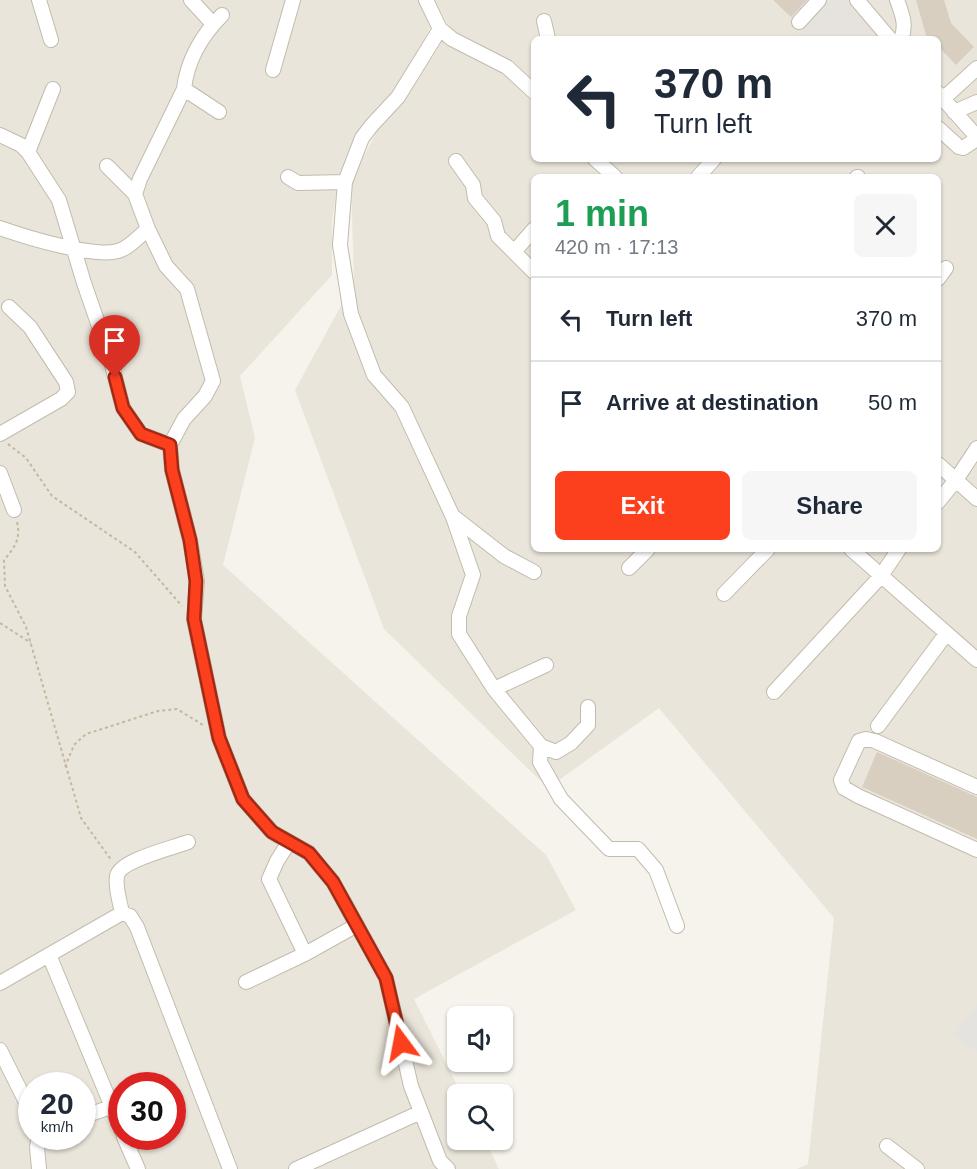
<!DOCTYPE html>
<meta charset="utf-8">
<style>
:root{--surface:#fff;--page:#f6f6f7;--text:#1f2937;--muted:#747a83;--line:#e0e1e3;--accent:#fc3f1d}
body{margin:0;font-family:Arial,sans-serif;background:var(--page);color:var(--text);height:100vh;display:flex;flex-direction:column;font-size:22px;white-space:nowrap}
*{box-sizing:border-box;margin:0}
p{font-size:20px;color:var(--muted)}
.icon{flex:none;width:33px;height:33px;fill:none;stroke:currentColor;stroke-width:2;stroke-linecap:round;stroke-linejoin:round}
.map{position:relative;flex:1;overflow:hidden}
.drawer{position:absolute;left:531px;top:174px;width:410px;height:378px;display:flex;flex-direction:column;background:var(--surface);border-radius:9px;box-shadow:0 2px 4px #0004}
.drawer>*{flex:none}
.hud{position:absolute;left:531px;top:36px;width:410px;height:126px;border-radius:9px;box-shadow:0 2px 4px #0004;background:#fff;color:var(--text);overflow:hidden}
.tools{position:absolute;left:447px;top:1006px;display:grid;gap:12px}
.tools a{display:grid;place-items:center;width:66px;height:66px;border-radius:9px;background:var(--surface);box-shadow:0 2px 4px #0004;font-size:30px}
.speed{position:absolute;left:18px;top:1072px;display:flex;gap:12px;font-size:30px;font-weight:700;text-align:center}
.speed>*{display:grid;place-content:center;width:78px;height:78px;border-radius:50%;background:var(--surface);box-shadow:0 2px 4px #0004;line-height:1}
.speed small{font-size:15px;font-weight:400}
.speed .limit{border:9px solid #d22;background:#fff;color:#111}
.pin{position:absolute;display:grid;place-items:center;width:51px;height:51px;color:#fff;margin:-62px -26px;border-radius:50% 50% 50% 0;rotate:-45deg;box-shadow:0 0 6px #0007}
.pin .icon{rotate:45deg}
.me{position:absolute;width:66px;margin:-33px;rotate:347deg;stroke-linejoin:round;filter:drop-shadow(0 0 4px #0008)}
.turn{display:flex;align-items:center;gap:21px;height:126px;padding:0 24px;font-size:27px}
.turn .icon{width:78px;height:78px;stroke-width:2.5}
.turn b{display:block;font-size:42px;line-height:51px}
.round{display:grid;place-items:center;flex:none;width:63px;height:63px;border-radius:9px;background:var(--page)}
.summary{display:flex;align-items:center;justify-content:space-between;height:102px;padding:0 24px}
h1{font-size:36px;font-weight:700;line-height:45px;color:#1e9e55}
.action{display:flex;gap:12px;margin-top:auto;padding:12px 24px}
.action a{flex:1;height:69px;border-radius:9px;background:var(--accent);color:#fff;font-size:24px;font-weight:700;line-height:69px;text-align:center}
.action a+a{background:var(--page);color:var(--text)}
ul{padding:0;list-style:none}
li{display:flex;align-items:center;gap:18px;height:84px;padding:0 24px;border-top:2px solid var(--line)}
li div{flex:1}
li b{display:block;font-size:22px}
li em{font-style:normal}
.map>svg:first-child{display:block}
.residential{fill:#eae5da;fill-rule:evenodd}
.industrial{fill:#e6e2dd}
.parking{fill:#e5e3e0}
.building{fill:#d8cfc1}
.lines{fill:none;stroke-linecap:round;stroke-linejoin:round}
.minor-casing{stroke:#c2bbae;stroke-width:16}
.path{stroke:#c4b79f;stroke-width:2;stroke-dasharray:3 3;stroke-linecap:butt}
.minor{stroke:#fff;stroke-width:14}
.route-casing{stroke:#a42913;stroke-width:15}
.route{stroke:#fc3f1d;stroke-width:10}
</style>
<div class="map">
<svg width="977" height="1169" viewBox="0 0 977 1169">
<rect width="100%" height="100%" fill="#f6f3ec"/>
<!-- residential -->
<path class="residential" d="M 0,0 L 419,0 L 430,28 L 397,89 L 366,121 L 339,175 L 332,221 L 332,275 L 240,376 L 255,438 L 223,565 L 546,855 L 576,910 L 414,999 L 462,1095 L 458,1095 L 458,1140 L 485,1140 L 499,1169 L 0,1169 ZM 32,1086 L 82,1086 L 82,1137 L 32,1137 ZM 122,1086 L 172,1086 L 172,1137 L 122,1137 Z
M 435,0 L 849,0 L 883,39 L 534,39 L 534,159 L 938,159 L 938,102 L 977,147 L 977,1169 L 797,1169 L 808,1164 L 834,918 L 659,708 L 548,788 L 384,629 L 295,390 L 354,282 L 351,181 L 378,129 L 408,96 L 450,29 ZM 534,177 L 938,177 L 938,549 L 534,549 Z
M 867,0 L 977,0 L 977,130 L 938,86 L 938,39 L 897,39 Z"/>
<!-- industrial -->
<path class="industrial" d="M 829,0 L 845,0 L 879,39 L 795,39 Z"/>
<!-- parking -->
<path class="parking" d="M 977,1004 L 977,1052 L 954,1035 Z"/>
<!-- building -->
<path class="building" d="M 773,0 L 807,0 L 791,17 Z
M 916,0 L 944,0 L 951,23 L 974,47 L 956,65 L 938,46 L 938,39 L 930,39 L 926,35 Z
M 877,752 L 977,797 L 977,839 L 862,787 Z"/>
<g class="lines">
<!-- minor casing -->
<g class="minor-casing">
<path id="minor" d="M 39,0 L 51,40
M 191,0 L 213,24
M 426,0 L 440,29 L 452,39 L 507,67 L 534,92
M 857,0 L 890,39
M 897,0 C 902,14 907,25 901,39
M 222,15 C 202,35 187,61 184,89 L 140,179 L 135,194 L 148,229 L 166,266 L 187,289 L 213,381 L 205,396 L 184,419 L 170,445 L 172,470 L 190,540 L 197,581 L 194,619 L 219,738 L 243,799 L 272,832 L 309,853 L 333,882 L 386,978 L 411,1086 L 440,1161 L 448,1169
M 544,21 L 548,39
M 799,22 L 819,0
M 440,29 L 398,97 L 372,125 L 362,138 L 345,182 L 340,245 L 351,314 L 374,375 L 402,407 L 453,517 L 473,575 L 459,616 L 459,634 L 494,689 L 546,665
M 273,70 L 293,0
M 184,89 L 219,112
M 938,93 L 977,137
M 943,99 L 977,68
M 954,112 L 977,102
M 938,128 L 959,147 L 963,148 L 977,139
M 0,135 L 21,145 L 28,152 L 59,200 L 84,283 L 111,361 L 123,408 L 141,434 L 170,445
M 28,152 L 53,89
M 595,159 L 615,177
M 456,161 L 473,185 L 475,198 L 494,221 L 498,236 L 534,272
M 107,166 L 135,194
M 288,177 L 298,183 L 345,182
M 698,177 L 714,159
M 857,177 L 858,177
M 0,228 C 26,237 93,258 118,251 C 129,248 139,236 148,229
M 514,252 L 534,229
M 938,279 L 946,268
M 0,434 L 61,399 L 68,392 L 66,382 L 30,327 L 9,307
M 938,464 L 977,499
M 0,473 L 14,510
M 938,502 L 956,480 L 977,448
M 454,517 L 504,556 L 534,572
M 851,549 L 977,660
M 629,568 L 648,549
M 724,594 L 768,549
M 494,689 L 541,746 L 540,762 L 561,799 L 609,849 L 638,849 L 656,870 L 677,926
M 774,692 L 881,576 L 899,549
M 878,726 L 946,634
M 541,746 L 556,752 L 571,743 L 588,725 L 588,707
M 977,787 L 875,741 L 866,739 L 859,741 L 841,780 L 844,788 L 858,796 L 977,850
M 289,842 L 277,861 L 269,879 L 305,954
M 122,913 C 120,902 115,887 117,876 C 120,860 173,848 188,842
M 49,955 L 122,1131
M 246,982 L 305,954 L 357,925
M 0,983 L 122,913 L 130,916 L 137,927 L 230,1169
M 0,1050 L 32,1114
M 82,1117 L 111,1107
M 39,1137 L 37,1147 L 39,1169
M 124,1137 L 138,1169
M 887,1146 L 917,1169
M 296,1169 L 421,1112"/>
</g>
<!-- path -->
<path class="path" d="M 8,444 L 26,458 L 52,496 L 135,552 L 182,606
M 17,522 C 21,539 15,547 4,560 L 5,586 L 26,627 L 81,818 L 112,861
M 0,623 L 31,643
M 65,767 L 74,745 L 86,734 L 158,711 L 177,709 L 203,725"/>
<!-- minor -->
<use href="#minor" class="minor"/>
</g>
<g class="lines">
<!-- route casing -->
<g class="route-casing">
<path id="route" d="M 115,377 L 123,408 L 141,434 L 170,445 L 172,470 L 190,540 L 196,581 L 194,619 L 219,738 L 243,799 L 272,832 L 309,853 L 333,882 L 386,978 L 401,1043"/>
</g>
<!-- route -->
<use href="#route" class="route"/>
</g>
</svg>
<div class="tools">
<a><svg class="icon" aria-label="sound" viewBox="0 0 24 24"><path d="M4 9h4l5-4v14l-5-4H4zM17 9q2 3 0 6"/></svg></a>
<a><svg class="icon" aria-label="search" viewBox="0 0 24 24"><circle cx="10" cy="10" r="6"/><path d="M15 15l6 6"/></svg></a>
</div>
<div class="speed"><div>20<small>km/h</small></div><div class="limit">30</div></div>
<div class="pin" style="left:115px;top:377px;background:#d93025"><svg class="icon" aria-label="arrive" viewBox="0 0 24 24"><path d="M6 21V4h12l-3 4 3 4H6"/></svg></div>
<svg class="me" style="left:401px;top:1043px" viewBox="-20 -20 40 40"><path d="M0-17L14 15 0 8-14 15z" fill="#fc3f1d" stroke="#fff" stroke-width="4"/></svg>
<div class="hud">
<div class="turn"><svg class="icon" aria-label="left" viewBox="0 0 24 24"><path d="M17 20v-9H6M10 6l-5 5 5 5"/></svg><div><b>370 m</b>Turn left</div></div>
</div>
<section class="drawer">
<div class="summary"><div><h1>1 min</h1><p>420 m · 17:13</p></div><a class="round"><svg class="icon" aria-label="close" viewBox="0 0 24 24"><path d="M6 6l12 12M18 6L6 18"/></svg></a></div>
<ul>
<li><svg class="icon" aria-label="left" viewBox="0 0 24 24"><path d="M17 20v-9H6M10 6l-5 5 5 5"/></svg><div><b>Turn left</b></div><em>370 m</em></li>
<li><svg class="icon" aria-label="arrive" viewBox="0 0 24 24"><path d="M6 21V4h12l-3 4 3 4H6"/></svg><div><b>Arrive at destination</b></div><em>50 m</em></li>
</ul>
<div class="action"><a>Exit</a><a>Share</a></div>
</section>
</div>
